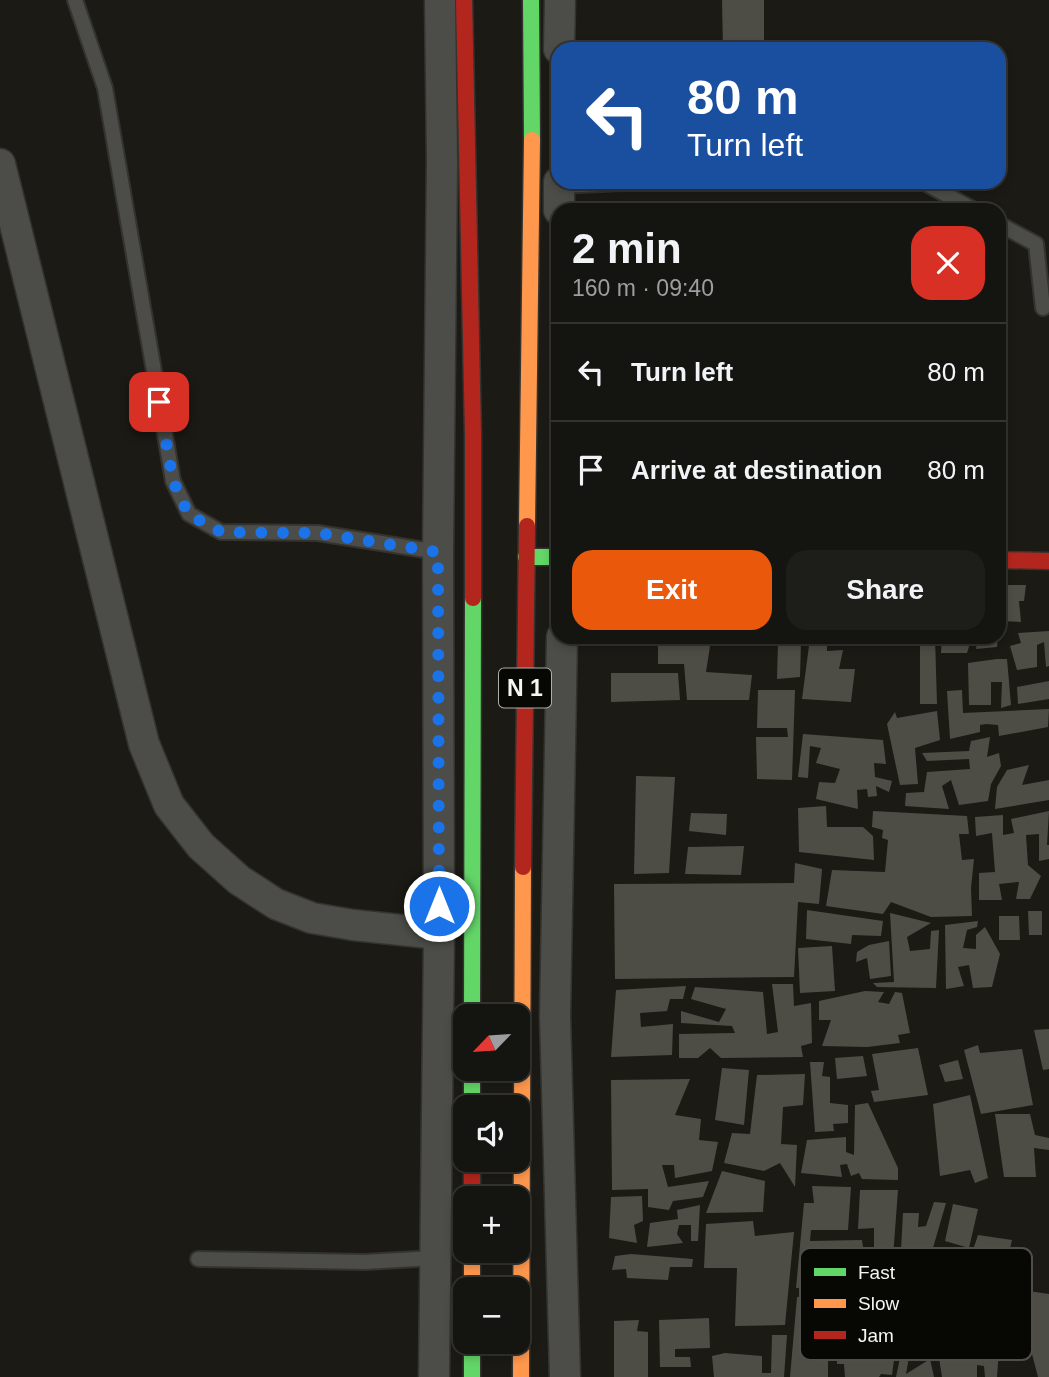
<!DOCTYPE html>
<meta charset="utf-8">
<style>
:root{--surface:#141410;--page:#1d1d19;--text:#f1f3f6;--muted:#9d9e9f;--line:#333330;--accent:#ea580c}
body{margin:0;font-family:Arial,sans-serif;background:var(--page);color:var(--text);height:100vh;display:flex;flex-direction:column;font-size:26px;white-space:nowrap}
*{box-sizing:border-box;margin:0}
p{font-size:23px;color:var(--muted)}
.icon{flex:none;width:38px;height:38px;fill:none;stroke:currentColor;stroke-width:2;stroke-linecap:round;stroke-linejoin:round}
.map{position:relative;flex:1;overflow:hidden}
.sheet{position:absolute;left:551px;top:203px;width:455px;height:441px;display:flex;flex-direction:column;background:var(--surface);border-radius:21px;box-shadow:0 4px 10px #0003,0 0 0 2px var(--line)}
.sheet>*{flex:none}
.banner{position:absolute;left:551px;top:42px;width:455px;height:147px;border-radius:21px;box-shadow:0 4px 10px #0003,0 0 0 2px var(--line);background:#1a4fa0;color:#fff;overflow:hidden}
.needle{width:46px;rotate:245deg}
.tools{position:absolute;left:453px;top:1004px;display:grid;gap:14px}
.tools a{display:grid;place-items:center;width:77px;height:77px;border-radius:14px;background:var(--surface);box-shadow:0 4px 10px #0003,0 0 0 2px var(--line);font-size:35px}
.pin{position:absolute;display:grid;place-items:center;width:60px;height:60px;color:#fff;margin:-30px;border-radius:14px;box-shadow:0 4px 10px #0006}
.me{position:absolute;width:77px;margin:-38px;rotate:0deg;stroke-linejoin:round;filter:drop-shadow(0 0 5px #0008)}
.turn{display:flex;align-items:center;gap:24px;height:147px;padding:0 21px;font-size:32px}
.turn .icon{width:91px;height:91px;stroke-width:2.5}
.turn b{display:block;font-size:49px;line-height:60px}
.round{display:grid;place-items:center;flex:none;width:74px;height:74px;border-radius:21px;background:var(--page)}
.summary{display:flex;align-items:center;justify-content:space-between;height:119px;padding:0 21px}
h1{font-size:42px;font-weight:600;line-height:52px}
.primary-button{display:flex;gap:14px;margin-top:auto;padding:14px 21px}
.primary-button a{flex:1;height:80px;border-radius:21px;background:var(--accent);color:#fff;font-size:28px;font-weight:600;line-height:80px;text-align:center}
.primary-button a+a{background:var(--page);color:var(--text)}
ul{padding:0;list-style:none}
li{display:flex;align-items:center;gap:21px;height:98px;padding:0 21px;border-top:2px solid var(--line)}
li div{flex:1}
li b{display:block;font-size:26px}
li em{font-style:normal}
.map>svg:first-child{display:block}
.building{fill:#4e4d45}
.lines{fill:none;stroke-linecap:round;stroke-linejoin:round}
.lane-casing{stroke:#34332f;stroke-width:18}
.street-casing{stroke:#34332f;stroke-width:33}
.fast-casing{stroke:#34332f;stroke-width:19}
.slow-casing{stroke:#34332f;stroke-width:19}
.jam-casing{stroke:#34332f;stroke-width:19}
.lane{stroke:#4c4c48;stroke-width:14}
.street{stroke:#4c4c48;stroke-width:30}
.fast{stroke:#63d668;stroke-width:16}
.slow{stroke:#ff974d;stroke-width:16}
.jam{stroke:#b3261e;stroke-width:16}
.route{stroke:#1a73e8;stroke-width:12;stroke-dasharray:0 21.6}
.labels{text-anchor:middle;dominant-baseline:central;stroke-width:5;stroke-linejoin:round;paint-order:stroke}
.shield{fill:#070704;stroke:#aeaea8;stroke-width:2}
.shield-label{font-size:23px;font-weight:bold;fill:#f6f5ee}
.key{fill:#070704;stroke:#4f4e4a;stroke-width:2}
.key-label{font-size:19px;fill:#f6f5ee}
</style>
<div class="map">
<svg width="1049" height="1377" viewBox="0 0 1049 1377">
<rect width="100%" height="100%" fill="#1b1a15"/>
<!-- building -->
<path class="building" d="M 722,0 L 764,0 L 764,49 L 723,49 Z
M 999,585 L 1026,585 L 1024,601 L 1019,601 L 1021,622 L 999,621 Z
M 1049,631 L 1049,666 L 1046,667 L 1044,642 L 1037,645 L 1037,667 L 1017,670 L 1010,646 L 1021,643 L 1018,633 Z
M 658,637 L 699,637 L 699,639 L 711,640 L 706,672 L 752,675 L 749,700 L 687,700 L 684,664 L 658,664 Z
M 920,637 L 935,637 L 937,704 L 920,704 Z
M 942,637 L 972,637 L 967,653 L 941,653 Z
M 978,637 L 998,637 L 997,647 L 976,649 Z
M 778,643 L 801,643 L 800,677 L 777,679 Z
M 827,645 L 827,651 L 843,650 L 839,669 L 855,669 L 851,702 L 802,699 L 809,646 Z
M 997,659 L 1007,659 L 1011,705 L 1001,708 L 1002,682 L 991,682 L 991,705 L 969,705 L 968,663 Z
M 611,673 L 678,673 L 680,700 L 611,702 Z
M 1049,681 L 1049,699 L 1018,704 L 1017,687 Z
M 758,690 L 795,690 L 792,780 L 757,779 L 756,737 L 788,737 L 787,728 L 757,728 Z
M 962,690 L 963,713 L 1049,709 L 1048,727 L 999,736 L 998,725 L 986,724 L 980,725 L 980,732 L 950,739 L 947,691 Z
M 937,711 L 940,740 L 915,748 L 918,784 L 900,785 L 887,724 L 895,712 L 897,718 Z
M 803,734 L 883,740 L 886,764 L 874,763 L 875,777 L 892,781 L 889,792 L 876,786 L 877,796 L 868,797 L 867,789 L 857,790 L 858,809 L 816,799 L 819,782 L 835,783 L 840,769 L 816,763 L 821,748 L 810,746 L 808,778 L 798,777 Z
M 990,737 L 987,757 L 999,753 L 1001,766 L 991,784 L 988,801 L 959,805 L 951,780 L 942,786 L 949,809 L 905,806 L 906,793 L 924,792 L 927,772 L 970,769 L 969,759 L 927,761 L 922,753 L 969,751 L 971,741 Z
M 1029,765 L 1022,785 L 1049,780 L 1049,800 L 995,809 L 997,787 L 1007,770 Z
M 636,776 L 675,777 L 669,873 L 634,874 Z
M 826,806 L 827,827 L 863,827 L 873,836 L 874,860 L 799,852 L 798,808 Z
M 873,811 L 967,816 L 969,834 L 959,834 L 962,860 L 974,859 L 971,888 L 972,916 L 931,917 L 891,902 L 883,914 L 826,906 L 832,870 L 885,872 L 888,840 L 882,838 L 883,830 L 872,827 Z
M 1049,811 L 1047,845 L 1049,845 L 1049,859 L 1039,861 L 1039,834 L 1026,835 L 1028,865 L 1041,876 L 1030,899 L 1016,899 L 1019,882 L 999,884 L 1002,900 L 979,900 L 979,873 L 995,872 L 992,833 L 976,836 L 975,817 L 1003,815 L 1003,835 L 1014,833 L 1011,819 Z
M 691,813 L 727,814 L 726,835 L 689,831 Z
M 744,846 L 741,875 L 685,874 L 688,847 Z
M 795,863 L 822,869 L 819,904 L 798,902 L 794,977 L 615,979 L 614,884 L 794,883 Z
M 807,910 L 883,921 L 881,936 L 852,935 L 851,944 L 806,939 Z
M 1028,911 L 1042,911 L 1042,935 L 1029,935 Z
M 890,913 L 931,923 L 907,937 L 910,951 L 930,949 L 931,931 L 939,930 L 936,988 L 877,987 L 873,983 L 894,982 Z
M 999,916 L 1019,916 L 1020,940 L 999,940 Z
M 978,921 L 977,927 L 967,930 L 963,948 L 976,949 L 976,935 L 985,927 L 1000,954 L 992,987 L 973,988 L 969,965 L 958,967 L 964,986 L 946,989 L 945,925 Z
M 889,941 L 891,976 L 870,979 L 867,958 L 856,962 L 857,952 L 869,945 Z
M 832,946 L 835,991 L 800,993 L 798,948 Z
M 772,984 L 793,984 L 794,1006 L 811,1003 L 812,1043 L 801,1046 L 803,1057 L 721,1058 L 710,1048 L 698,1058 L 679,1058 L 679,1034 L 735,1033 L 732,1026 L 681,1023 L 681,1011 L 719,1022 L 726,1009 L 691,999 L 695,987 L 763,992 L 767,1034 L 778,1032 Z
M 686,986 L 683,999 L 670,999 L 667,1011 L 640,1013 L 641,1027 L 673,1024 L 672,1055 L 611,1057 L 616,990 Z
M 865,991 L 884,992 L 878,1002 L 889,1004 L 895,992 L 902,993 L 910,1033 L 898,1035 L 900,1043 L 867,1047 L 822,1046 L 831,1020 L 819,1020 L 819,1001 Z
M 1049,1029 L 1049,1069 L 1043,1070 L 1034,1030 Z
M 978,1045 L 980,1053 L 1022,1049 L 1033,1105 L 981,1114 L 964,1050 Z
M 918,1048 L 928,1095 L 874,1102 L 871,1091 L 879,1090 L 872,1054 Z
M 863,1056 L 867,1076 L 837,1079 L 835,1058 Z
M 958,1060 L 963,1079 L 945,1082 L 939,1065 Z
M 810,1062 L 824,1062 L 822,1076 L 830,1077 L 830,1103 L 848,1105 L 848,1123 L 833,1124 L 834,1131 L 815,1132 Z
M 722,1068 L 749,1070 L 744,1125 L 715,1120 Z
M 805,1074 L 803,1105 L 783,1107 L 781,1144 L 797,1145 L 795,1187 L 780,1163 L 764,1171 L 724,1163 L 732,1133 L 750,1134 L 757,1075 Z
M 690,1079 L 675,1115 L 701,1119 L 699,1140 L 718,1142 L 712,1171 L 675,1178 L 674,1165 L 662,1165 L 668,1187 L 709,1181 L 703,1197 L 673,1201 L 669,1210 L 648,1207 L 648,1189 L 612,1190 L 611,1080 Z
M 970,1095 L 988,1178 L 975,1183 L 970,1170 L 940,1176 L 933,1104 Z
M 868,1103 L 898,1168 L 898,1180 L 862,1179 L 859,1173 L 851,1176 L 847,1164 L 840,1165 L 842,1177 L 801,1173 L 807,1140 L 846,1137 L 846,1152 L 854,1155 L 855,1105 Z
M 995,1114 L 1030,1114 L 1035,1135 L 1049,1138 L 1049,1150 L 1034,1148 L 1036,1177 L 1004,1177 Z
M 722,1171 L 765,1181 L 763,1212 L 706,1213 Z
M 812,1186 L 851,1187 L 848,1230 L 811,1230 L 810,1241 L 862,1240 L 864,1254 L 874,1254 L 874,1228 L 858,1229 L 860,1190 L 898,1190 L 893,1257 L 912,1259 L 910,1272 L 892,1272 L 893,1281 L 880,1281 L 881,1288 L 846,1287 L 848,1265 L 840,1266 L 838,1274 L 808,1274 L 813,1287 L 796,1288 L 804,1203 L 814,1203 Z
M 642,1196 L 643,1221 L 634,1225 L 637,1243 L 609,1238 L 611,1197 Z
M 934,1202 L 946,1203 L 933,1248 L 953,1255 L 960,1274 L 913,1288 L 920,1251 L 901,1249 L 903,1213 L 919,1213 L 918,1227 L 926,1226 Z
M 953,1204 L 978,1209 L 969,1248 L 945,1241 Z
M 700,1205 L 698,1241 L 691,1241 L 691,1225 L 679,1225 L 677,1234 L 683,1243 L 647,1247 L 650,1223 L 678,1219 L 677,1210 Z
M 753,1221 L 755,1236 L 794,1232 L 785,1325 L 735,1326 L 737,1268 L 704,1268 L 706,1224 Z
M 978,1235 L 1012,1240 L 1003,1278 L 967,1268 Z
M 631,1254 L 693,1259 L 692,1267 L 670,1267 L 668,1280 L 627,1278 L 626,1269 L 612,1270 L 615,1256 Z
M 1015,1289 L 1049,1294 L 1049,1377 L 1038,1377 Z
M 856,1295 L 858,1313 L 816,1314 L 818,1335 L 828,1333 L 828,1377 L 790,1377 L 797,1297 Z
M 893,1315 L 893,1329 L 855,1334 L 856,1342 L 894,1336 L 894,1349 L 874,1352 L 875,1361 L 894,1360 L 892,1375 L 881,1374 L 879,1377 L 845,1377 L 844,1364 L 837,1364 L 836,1322 Z
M 709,1318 L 710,1348 L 675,1349 L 675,1357 L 690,1357 L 691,1367 L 660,1367 L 659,1320 Z
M 639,1320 L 637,1331 L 648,1332 L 648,1377 L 614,1377 L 614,1321 Z
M 772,1335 L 787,1335 L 784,1377 L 714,1377 L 712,1356 L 725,1353 L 762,1356 L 762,1373 L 771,1373 Z
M 999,1350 L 997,1377 L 985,1377 L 984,1366 L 977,1365 L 977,1377 L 942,1377 L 939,1358 Z
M 909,1357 L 906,1374 L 930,1359 L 934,1377 L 896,1377 L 900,1358 Z"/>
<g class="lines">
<!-- lane casing -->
<g class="lane-casing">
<path id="lane" d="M 75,0 L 105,88 L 173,481 L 189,514 L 221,532 L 318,533 L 438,552
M 559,186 L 621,183 L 925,183 L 974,210
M 999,224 L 1036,244 L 1043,308
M 198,1259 L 365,1262 L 434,1258"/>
</g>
<!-- street casing -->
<g class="street-casing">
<path id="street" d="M 559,49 L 560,0
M 0,164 L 144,744 L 169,805 L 201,846 L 239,880 L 276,904 L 312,918 L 353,925 L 439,934
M 559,182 L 559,210
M 562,637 L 555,1016 L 565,1377
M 434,1377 L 439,934 L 438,552 L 442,161 L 440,0"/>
</g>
<!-- fast casing -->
<g class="fast-casing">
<path id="fast" d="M 531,0 L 532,140
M 526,557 L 558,557
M 472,1017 L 473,598
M 472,1069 L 472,1108
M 472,1342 L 472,1377"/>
</g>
<!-- slow casing -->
<g class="slow-casing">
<path id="slow" d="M 527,526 L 532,140
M 472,1251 L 472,1290
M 521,1377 L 523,867"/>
</g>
<!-- jam casing -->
<g class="jam-casing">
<path id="jam" d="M 464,0 L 473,435 L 473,598
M 999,560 L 1049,561
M 523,867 L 527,526
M 472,1160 L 472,1199"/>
</g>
<!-- lane -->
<use href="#lane" class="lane"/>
<!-- street -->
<use href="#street" class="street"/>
<!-- fast -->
<use href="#fast" class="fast"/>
<!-- slow -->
<use href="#slow" class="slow"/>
<!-- jam -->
<use href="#jam" class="jam"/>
</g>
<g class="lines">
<!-- route -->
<path class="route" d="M 159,402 L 173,481 L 181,498 L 188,514 L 221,532 L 318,533 L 438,552 L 439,906"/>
</g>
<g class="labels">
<!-- shield labels -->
<rect class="shield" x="499" y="668.5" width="52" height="39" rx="5"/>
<g class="shield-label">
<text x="525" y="688">N 1</text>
</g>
</g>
<!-- legend -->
<rect x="800" y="1248" width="232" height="112" rx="10" class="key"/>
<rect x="814" y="1268" width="32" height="8" fill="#63d668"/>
<rect x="814" y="1299" width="32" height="9" fill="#ff974d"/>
<rect x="814" y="1331" width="32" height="8" fill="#b3261e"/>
<g class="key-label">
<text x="858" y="1279">Fast</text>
<text x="858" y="1310">Slow</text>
<text x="858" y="1342">Jam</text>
</g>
</svg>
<div class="tools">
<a><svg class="needle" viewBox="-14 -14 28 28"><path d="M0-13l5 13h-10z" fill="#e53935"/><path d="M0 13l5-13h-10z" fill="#9d9e9f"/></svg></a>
<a><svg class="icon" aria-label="sound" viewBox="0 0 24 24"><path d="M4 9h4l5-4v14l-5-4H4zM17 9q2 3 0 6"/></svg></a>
<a>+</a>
<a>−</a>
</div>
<div class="pin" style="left:159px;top:402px;background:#d93025"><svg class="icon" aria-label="arrive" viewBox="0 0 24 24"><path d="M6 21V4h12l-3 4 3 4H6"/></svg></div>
<svg class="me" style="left:439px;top:906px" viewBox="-20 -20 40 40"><circle r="17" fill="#1a73e8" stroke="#fff" stroke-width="3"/><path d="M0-11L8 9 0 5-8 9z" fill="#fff"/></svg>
<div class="banner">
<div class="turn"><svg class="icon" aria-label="left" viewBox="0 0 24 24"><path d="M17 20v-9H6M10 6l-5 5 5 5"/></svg><div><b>80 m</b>Turn left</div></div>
</div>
<section class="sheet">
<div class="summary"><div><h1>2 min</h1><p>160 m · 09:40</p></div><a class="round" style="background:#d93025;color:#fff"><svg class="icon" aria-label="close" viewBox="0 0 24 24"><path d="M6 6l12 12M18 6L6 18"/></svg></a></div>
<ul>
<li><svg class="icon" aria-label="left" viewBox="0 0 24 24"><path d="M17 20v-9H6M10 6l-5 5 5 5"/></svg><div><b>Turn left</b></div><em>80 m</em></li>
<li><svg class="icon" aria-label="arrive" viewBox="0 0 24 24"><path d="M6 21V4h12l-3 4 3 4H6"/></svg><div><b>Arrive at destination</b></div><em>80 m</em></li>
</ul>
<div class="primary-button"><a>Exit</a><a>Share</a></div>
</section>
</div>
